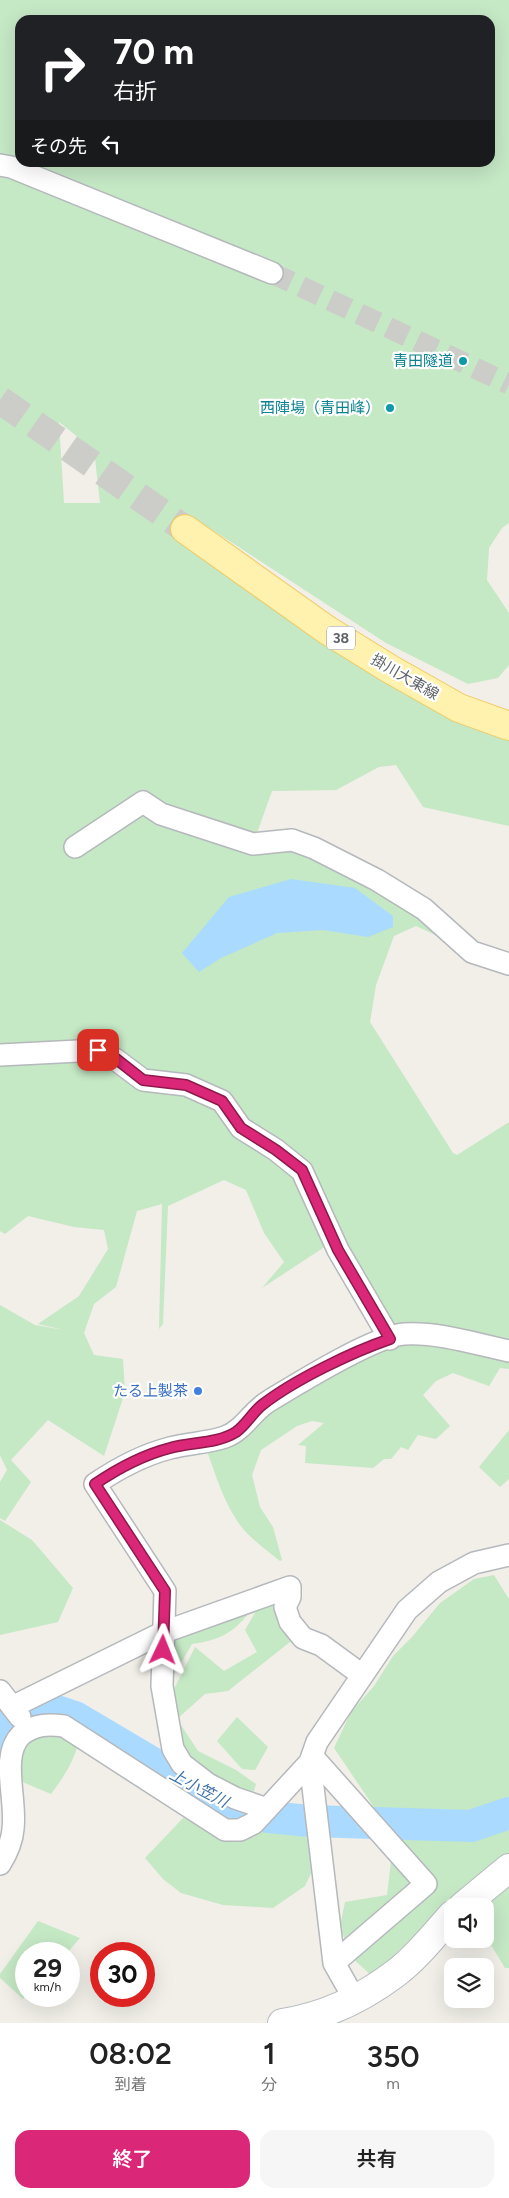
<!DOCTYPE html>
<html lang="ja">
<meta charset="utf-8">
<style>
:root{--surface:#fff;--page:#f6f6f6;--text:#222;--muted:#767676;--accent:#db2777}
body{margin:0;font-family:Figtree,"Noto Sans JP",sans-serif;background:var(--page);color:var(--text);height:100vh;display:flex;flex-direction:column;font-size:19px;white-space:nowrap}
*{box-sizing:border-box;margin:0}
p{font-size:16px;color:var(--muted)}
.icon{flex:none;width:28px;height:28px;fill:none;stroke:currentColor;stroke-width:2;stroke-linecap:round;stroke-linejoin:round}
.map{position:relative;height:2023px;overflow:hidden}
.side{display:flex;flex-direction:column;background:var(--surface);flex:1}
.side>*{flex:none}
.top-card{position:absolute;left:15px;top:15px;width:480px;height:152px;border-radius:15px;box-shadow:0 5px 20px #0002;background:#202124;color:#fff;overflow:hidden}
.controls{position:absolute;left:444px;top:1898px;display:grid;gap:10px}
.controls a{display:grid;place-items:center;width:50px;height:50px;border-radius:10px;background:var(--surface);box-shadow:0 5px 20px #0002;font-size:25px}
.speed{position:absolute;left:15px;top:1942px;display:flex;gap:10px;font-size:25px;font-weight:700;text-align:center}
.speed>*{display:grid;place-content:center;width:65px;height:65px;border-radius:50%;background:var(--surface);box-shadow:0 5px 20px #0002;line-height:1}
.speed small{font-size:12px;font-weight:400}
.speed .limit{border:8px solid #d22;background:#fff;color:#111}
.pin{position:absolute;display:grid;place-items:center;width:42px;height:42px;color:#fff;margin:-21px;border-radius:10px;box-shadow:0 2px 8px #0006}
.me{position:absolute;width:55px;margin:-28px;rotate:2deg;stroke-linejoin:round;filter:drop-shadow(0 0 4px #0008)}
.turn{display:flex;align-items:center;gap:18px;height:105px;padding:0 15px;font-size:22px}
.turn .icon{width:65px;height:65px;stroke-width:2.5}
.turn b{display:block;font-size:35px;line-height:42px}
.then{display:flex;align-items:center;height:48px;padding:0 15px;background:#0003;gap:10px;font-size:19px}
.eta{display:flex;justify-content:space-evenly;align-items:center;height:85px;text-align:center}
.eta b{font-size:30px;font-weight:600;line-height:35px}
.cta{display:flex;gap:10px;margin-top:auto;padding:10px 15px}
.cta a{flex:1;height:58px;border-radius:15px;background:var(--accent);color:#fff;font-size:20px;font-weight:600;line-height:58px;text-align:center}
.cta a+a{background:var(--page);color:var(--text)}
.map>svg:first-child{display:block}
.green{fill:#c5e8c5;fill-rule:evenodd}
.water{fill:#aadaff}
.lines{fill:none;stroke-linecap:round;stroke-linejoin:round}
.river{stroke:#aadaff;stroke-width:32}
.street-tunnel{stroke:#ccccc8;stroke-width:21;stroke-dasharray:21 11;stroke-linecap:butt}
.primary-tunnel{stroke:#ccccc8;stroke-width:28;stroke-dasharray:28 14;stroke-linecap:butt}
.street-casing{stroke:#b5b8bc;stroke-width:24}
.secondary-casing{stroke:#b6babf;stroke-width:30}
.primary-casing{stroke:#f2c960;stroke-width:30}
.street{stroke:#fff;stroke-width:21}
.secondary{stroke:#fff;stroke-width:28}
.primary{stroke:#fff2af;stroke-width:28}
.route-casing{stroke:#8e194d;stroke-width:12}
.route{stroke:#db2777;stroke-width:9}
.culture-dot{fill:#0f9aa8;stroke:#fff;stroke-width:2}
.shop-dot{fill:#3f7fe0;stroke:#fff;stroke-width:2}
.labels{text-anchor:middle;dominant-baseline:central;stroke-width:4.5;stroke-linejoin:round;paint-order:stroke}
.shield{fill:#fff;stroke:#8f9295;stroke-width:1}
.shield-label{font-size:14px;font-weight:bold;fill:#5f6368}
.culture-label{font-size:15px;fill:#0d838f;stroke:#fff;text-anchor:end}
.street-label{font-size:15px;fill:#5f6368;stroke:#fff}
.shop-label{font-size:15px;fill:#366cbe;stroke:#fff;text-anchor:end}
.water-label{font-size:16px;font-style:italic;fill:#4174aa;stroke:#fff}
</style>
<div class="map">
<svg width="509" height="2023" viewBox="0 0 509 2023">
<rect width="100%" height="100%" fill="#f1efe8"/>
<!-- green -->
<path class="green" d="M 0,0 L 509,0 L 509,523 L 502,528 L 489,548 L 487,580 L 509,613 L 509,665 L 498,678 L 468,684 L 386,643 L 194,518 L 323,640 L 384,682 L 509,726 L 509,826 L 423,807 L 396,765 L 379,767 L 336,790 L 272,791 L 253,844 L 314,848 L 472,952 L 416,926 L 394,936 L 376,985 L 370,1022 L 453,1153 L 457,1155 L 509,1122 L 509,1369 L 500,1368 L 489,1386 L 453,1373 L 436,1381 L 423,1395 L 450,1426 L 436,1439 L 418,1435 L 408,1450 L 401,1447 L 391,1459 L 384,1459 L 373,1468 L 305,1463 L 306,1446 L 298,1445 L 324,1423 L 312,1421 L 297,1426 L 261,1450 L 252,1475 L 260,1507 L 273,1527 L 282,1560 L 280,1561 C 266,1550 251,1539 240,1525 C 224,1503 216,1476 207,1451 L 258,1418 L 385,1329 L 326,1246 L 262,1288 L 284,1262 L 264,1233 L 246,1190 L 224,1180 L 168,1206 L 163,1324 L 159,1329 L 162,1204 L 137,1211 L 116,1287 L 94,1304 L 84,1333 L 94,1355 L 123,1359 L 125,1392 L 104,1456 L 48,1420 L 11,1460 L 31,1482 L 5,1521 L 0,1518 L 0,1482 L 7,1470 L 0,1455 L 0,1305 L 35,1325 L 64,1330 L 38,1324 L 79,1296 L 108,1249 L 104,1230 L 74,1227 L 28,1216 L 5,1234 L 0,1231 ZM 20,20 L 490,20 L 490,162 L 20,162 ZM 59,422 L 94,450 L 100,503 L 64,503 Z
M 509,1430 L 509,1479 L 500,1487 L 479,1467 Z
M 0,1520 L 32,1540 L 73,1588 L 58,1622 L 0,1635 Z
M 494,1575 L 509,1599 L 509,1853 L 441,1910 L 372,1976 L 351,1957 L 340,1926 L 345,1902 L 387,1895 L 394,1836 L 440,1817 L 410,1816 L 376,1810 L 334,1748 L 351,1712 L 374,1686 L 393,1656 L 412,1637 L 440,1603 L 474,1579 Z
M 284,1589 L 300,1634 L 228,1691 L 205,1694 L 177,1719 L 198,1751 L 236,1770 L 256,1784 L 253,1794 L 233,1790 C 220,1772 214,1778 198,1769 C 177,1757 175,1720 169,1699 L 195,1647 L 224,1671 L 257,1652 L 245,1630 L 256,1611 L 212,1617 Z
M 249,1613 C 232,1634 219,1640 192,1644 L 174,1675 L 169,1689 L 166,1635 Z
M 237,1717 L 268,1747 L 255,1770 L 242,1769 L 217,1741 Z
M 33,1734 L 59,1736 L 78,1744 C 73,1763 63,1778 51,1794 L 20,1781 L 16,1783 L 22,1742 Z
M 184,1817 L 236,1840 L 273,1824 L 310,1832 L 314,1867 L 305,1886 L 273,1908 L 223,1905 L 181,1893 L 163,1879 L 145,1858 Z
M 509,1885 L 509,1968 L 505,1968 L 491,1945 L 486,1904 Z
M 38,1921 L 80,1938 L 66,1954 L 26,1954 L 26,1996 L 23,1999 L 0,1978 L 0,1974 Z"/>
<!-- water -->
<path class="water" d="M 291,879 L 355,888 L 393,916 L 393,927 L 368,937 L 323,930 L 277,933 L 221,958 L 199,972 L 182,953 L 229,897 Z"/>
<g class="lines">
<!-- river -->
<path class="river" d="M 0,1736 C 6,1720 35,1707 51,1710 C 59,1711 67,1715 75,1717 L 217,1801 L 268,1817 L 310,1821 L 471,1826 L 509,1813"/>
<!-- street-tunnel -->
<path class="street-tunnel" d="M 272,273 L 509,384"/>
<!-- primary-tunnel -->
<path class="primary-tunnel" d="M 0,400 L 185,529"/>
<!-- street casing -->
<g class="street-casing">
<path id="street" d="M 0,165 L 11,167 L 272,273
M 75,847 L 143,802 L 161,814 L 253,844 L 292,840 L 314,848 L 377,880 L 424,909 L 472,952 L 509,964
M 0,1055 L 98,1050 L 115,1059 L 143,1080 L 186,1085 L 222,1101 L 241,1128 L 276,1150 L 302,1171 L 338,1250 L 390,1339
M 0,1691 L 20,1717
M 12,1707 L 164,1632 L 290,1587 L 290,1597 L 285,1607 L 290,1622 L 303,1638 L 321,1645 L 362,1675
M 312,1756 L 426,1884 L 334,1963
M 267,1809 L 235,1798 L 208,1784 L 182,1764 L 173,1749 L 162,1686 L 165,1591 L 95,1484 C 117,1469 143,1455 170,1448 C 188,1443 208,1443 225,1437 C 244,1430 252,1411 269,1401 C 297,1384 374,1336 404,1334 C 439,1332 476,1344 509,1351
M 0,1864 C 7,1853 12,1842 13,1829 C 17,1799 0,1756 21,1735 C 35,1724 48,1724 64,1726 L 225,1830 L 240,1830 L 254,1823 L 310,1762
M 355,2000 L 334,1963 L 310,1762 L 317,1742 L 407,1610 L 439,1582 L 474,1563 L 509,1555"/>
</g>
<!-- secondary casing -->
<g class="secondary-casing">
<path id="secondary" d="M 463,1906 L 509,1868
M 282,2023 C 323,2017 363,1998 396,1973 C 417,1957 435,1934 452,1915"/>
</g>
<!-- primary casing -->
<g class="primary-casing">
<path id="primary" d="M 185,529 L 327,630 L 390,669 L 459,708 L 509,726"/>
</g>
<!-- street -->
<use href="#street" class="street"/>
<!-- secondary -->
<use href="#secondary" class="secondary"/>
<!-- primary -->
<use href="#primary" class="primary"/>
</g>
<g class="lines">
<!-- route casing -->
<g class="route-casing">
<path id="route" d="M 98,1050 L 115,1058 L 143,1080 L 186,1085 L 222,1101 L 241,1128 L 276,1150 L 302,1170 L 338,1250 L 390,1339 C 352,1352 294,1380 262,1405 C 253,1412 246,1425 236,1432 C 217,1444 191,1442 170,1448 C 143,1455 117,1469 95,1484 L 165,1591 L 163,1650"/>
</g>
<!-- route -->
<use href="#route" class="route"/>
</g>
<!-- markers -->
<g class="culture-dot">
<circle cx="463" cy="361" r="5"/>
<circle cx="390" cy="408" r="5"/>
</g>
<circle class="shop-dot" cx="198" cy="1391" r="5"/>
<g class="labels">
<!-- shield labels -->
<rect class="shield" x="327" y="626.5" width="28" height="23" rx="4"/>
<g class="shield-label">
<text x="341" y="638">38</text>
</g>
<!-- culture labels -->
<g class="culture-label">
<text x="453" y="361">青田隧道</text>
<text x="380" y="408">西陣場（青田峰）</text>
</g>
<!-- street labels -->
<g class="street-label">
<text transform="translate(405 677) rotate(30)">掛川大東線</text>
</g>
<!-- shop labels -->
<g class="shop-label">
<text x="188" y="1391">たる上製茶</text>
</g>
<!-- water labels -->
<g class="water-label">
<text transform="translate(199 1788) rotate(28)">上小笠川</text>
</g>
</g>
</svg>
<div class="controls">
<a><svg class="icon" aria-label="sound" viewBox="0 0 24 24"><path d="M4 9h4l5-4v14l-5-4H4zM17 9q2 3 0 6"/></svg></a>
<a><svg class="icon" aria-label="layers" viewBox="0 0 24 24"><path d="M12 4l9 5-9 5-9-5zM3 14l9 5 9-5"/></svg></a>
</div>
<div class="speed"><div>29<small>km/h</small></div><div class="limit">30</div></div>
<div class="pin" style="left:98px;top:1050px;background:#d93025"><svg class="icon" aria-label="arrive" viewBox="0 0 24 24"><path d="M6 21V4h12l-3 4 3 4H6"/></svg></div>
<svg class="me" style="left:163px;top:1650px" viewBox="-20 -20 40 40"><path d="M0-17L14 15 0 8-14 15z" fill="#db2777" stroke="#fff" stroke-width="4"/></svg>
<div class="top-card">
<div class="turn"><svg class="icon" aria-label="right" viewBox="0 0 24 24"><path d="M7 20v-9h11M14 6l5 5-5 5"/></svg><div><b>70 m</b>右折</div></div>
<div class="then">その先<svg class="icon" aria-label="left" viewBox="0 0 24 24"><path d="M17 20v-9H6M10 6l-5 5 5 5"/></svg></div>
</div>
</div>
<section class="side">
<div class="eta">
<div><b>08:02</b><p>到着</p></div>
<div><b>1</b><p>分</p></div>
<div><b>350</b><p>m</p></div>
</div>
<div class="cta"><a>終了</a><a>共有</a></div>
</section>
